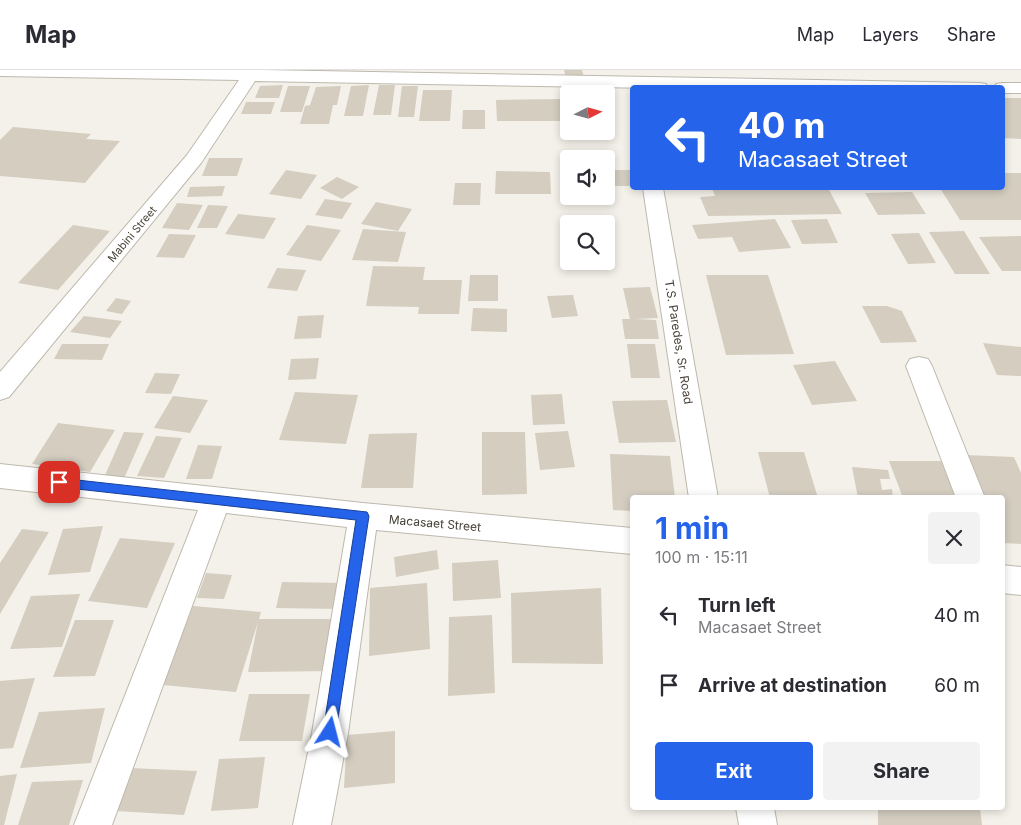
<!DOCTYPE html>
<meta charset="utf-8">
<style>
:root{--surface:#fff;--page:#f2f2f3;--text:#2b2b33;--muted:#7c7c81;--line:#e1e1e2;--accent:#2563eb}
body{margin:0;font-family:Inter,sans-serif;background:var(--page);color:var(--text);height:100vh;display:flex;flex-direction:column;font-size:19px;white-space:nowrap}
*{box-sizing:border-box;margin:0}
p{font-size:16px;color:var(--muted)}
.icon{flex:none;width:28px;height:28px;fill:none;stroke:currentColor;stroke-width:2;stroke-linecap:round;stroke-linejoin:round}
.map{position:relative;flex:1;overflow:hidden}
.drawer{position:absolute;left:630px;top:425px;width:375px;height:315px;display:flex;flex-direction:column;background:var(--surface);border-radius:5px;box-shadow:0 2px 8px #0003}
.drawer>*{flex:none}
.hud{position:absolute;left:630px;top:15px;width:375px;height:105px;border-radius:5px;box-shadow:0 2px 8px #0003;background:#2563eb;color:#fff;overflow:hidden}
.needle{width:32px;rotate:84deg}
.tools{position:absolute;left:560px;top:15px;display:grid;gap:10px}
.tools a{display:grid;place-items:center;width:55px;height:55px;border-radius:5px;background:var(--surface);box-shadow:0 2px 8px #0003;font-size:25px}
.pin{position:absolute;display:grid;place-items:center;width:42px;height:42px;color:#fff;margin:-21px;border-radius:10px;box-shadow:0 2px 8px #0006}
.me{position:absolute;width:55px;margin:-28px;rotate:9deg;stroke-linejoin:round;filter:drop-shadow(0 0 4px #0008)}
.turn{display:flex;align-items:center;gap:18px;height:105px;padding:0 25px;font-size:22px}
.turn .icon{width:65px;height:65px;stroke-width:2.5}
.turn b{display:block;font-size:35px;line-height:42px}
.round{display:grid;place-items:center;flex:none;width:52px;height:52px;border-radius:5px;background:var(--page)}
.summary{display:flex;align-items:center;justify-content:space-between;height:85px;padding:0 25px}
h1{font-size:30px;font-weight:700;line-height:38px;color:var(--accent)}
.button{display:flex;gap:10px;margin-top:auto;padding:10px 25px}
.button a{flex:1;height:58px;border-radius:5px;background:var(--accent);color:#fff;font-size:20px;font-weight:700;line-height:58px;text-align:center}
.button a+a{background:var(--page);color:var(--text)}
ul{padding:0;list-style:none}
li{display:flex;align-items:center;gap:15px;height:70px;padding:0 25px}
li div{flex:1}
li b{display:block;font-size:19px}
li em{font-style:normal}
header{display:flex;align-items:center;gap:30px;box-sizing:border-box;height:70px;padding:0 25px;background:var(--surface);border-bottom:1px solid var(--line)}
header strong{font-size:24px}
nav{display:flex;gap:28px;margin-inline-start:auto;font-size:18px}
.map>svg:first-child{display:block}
.building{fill:#d4cdc0}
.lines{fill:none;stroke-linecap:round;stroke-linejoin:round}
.street-casing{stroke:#beb9ad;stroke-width:2}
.street{fill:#fff;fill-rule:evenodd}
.route{fill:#2563eb;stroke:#184099}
.labels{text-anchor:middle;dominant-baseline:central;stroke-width:4.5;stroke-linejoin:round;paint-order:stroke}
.far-street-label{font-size:11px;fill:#474239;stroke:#fff}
.street-label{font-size:12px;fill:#474239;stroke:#fff}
</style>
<header>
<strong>Map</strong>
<nav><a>Map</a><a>Layers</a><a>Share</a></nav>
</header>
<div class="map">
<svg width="1021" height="755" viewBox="0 0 1021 755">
<rect width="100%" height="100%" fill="#f4f1ea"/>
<!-- building -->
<path class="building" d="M 564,0 L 582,0 L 584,7 L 566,8 Z
M 283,15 L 279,28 L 255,28 L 260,16 Z
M 369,15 L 363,46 L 344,46 L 351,16 Z
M 379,15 L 395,15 L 391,45 L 373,45 Z
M 288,16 L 310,16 L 302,42 L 280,42 Z
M 341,16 L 337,35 L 333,35 L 329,54 L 300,54 L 305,36 L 310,35 L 316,17 Z
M 402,16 L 418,16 L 414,47 L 398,47 Z
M 423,20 L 452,20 L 450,51 L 419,51 Z
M 1002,28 L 1021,28 L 1021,69 L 1002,68 Z
M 560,29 L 563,51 L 497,51 L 496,30 Z
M 246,32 L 275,32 L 271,44 L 241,44 Z
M 463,40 L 485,40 L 485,59 L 462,59 Z
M 13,57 L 91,64 L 86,69 L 120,71 L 85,113 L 0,106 L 0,70 Z
M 209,88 L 243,88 L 237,106 L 202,106 Z
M 286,100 L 317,105 L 301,129 L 269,124 Z
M 606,100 L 632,100 L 632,116 L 607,116 Z
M 496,101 L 550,102 L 551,124 L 495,124 Z
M 1002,103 L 1021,103 L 1021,150 L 960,150 L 940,118 L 1002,118 Z
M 337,107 L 359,117 L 342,129 L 320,118 Z
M 455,113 L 481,113 L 480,135 L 453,135 Z
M 225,116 L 222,126 L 187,127 L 190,117 Z
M 712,118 L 828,118 L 842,144 L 708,146 L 700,127 L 715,126 Z
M 912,122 L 926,144 L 878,145 L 865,123 Z
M 325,129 L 352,133 L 342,149 L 315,145 Z
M 376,132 L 412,139 L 398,161 L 361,154 Z
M 177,133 L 203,135 L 189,160 L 162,158 Z
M 208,135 L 228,136 L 217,158 L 197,158 Z
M 238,144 L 276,148 L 264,169 L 225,164 Z
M 775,149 L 791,178 L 739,182 L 732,167 L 698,169 L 692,155 Z
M 827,149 L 838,173 L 802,174 L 791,150 Z
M 73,155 L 110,161 L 58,220 L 18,213 Z
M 307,155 L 341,160 L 321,191 L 286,185 Z
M 363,159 L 406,162 L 398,192 L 352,190 Z
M 964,161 L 990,204 L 955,204 L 929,162 Z
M 919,163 L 936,193 L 908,194 L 891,164 Z
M 169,164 L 196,165 L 184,188 L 156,187 Z
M 1021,166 L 1021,201 L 1002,201 L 979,167 Z
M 373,196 L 425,197 L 423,210 L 462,210 L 459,244 L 418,244 L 419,237 L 366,236 Z
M 277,198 L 306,200 L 297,221 L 267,218 Z
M 470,205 L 498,205 L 498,231 L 468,231 Z
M 706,205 L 768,205 L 794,284 L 726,285 Z
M 650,217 L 658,248 L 635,249 L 656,250 L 659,269 L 625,269 L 622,249 L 630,249 L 623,218 Z
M 573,225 L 578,246 L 552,248 L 547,226 Z
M 116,228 L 131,231 L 122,244 L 106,241 Z
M 862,236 L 887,236 L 902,241 L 917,272 L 881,273 Z
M 473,238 L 507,239 L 507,262 L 471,261 Z
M 324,245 L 321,268 L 294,269 L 298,246 Z
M 84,246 L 122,251 L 110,268 L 70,262 Z
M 983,273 L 1021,277 L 1021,306 L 997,305 Z
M 62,274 L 109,274 L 102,290 L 54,289 Z
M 627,274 L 655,274 L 660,308 L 631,308 Z
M 319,288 L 316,309 L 288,310 L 291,289 Z
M 835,291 L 857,331 L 812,335 L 793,295 Z
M 155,303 L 180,304 L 171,324 L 145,323 Z
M 295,322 L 358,325 L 346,374 L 279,370 Z
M 562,324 L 565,354 L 533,355 L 531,325 Z
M 173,326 L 208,330 L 190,363 L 154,358 Z
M 667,330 L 676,372 L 619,373 L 612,331 Z
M 58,353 L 115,360 L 90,402 L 32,394 Z
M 568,361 L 575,397 L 540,400 L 535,363 Z
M 124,362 L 144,363 L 122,413 L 102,412 Z
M 482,362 L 525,362 L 527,424 L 482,425 Z
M 417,363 L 413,418 L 361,418 L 369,364 Z
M 156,366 L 182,368 L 164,408 L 137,406 Z
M 198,375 L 222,376 L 212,409 L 186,409 Z
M 758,382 L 804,382 L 818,428 L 770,428 Z
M 610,384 L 670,386 L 675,428 L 632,428 L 632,441 L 613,440 Z
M 965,385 L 1014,387 L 1021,403 L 1021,474 L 1002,473 L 1002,428 L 982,428 Z
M 889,391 L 941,391 L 956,428 L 903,428 Z
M 852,397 L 888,400 L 890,409 L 880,409 L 882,420 L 892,419 L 893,428 L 858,428 Z
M 103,456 L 90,502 L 48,505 L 63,459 Z
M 22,459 L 49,462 L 0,544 L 0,493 Z
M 120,468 L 175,473 L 147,538 L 88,531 Z
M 437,480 L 439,499 L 396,507 L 394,487 Z
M 498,490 L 501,528 L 453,531 L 452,493 Z
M 206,503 L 232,505 L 224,529 L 197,528 Z
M 282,512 L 346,513 L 342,539 L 276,538 Z
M 427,513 L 430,579 L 369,586 L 370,518 Z
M 601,518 L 603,594 L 512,593 L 511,523 Z
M 80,524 L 62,577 L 10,579 L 31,526 Z
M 193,536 L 261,542 L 259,549 L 339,549 L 332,601 L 248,602 L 258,552 L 236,622 L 163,615 Z
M 492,545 L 495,623 L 448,626 L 449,547 Z
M 75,550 L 114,550 L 95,606 L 53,607 Z
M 35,608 L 13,678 L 0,679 L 0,611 Z
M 249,624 L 310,624 L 302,671 L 239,671 Z
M 105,638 L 91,693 L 20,698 L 39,642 Z
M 395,661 L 395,713 L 344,718 L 347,665 Z
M 265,687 L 258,738 L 211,741 L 219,689 Z
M 130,698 L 197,701 L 184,745 L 116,741 Z
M 17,704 L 4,755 L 0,755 L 0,706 Z
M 83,710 L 69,755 L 18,755 L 32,712 Z
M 878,738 L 980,738 L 982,755 L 878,755 Z"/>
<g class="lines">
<!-- street casing -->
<g class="street-casing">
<path id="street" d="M 0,0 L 262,0 L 980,13 L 986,14 L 988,18 L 654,18 L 255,11 L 201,93 L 9,327 L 0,330 L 0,302 L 187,85 L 239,10 L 0,6 Z
M 1002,13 L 1021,13 L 1021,23 L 1002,23 L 1002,18 L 994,18 L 996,14 Z
M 643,118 L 663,118 L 718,428 L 689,428 Z
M 919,287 L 928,289 L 932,296 L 985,428 L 956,428 L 906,296 L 910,289 Z
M 0,394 L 363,433 L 632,458 L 632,484 L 376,460 L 348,663 L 331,755 L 293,755 L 312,663 L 347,457 L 226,443 L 112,755 L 74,755 L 198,440 L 0,418 Z
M 1002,495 L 1021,497 L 1021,525 L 1002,523 Z
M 736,738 L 774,738 L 777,755 L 739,755 Z"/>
</g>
<!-- street -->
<use href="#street" class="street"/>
</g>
<!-- route -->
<path class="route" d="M 59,408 L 367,442 L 369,446 L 335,668 L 330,670 L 325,668 L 323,662 L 356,450 L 59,417 L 55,416 L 53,412 L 55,409 Z"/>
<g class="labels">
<!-- far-street labels -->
<g class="far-street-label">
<text transform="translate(132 164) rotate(-50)">Mabini Street</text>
</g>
<!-- street labels -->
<g class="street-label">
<text transform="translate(679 272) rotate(81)">T.S. Paredes, Sr. Road</text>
<text transform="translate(435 453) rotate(5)">Macasaet Street</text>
</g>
</g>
</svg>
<div class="tools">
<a><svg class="needle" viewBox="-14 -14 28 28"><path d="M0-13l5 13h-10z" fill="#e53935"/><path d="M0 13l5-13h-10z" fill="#7c7c81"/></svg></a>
<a><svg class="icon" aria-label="sound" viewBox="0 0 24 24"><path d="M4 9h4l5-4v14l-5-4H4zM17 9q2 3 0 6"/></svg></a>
<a><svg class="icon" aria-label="search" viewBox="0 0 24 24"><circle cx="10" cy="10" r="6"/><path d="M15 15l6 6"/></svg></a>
</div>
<div class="pin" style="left:59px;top:412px;background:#d93025"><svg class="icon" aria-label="arrive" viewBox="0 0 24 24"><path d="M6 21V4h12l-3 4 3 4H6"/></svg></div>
<svg class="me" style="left:330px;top:662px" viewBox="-20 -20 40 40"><path d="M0-17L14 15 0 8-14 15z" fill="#2563eb" stroke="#fff" stroke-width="4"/></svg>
<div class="hud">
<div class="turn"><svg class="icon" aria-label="left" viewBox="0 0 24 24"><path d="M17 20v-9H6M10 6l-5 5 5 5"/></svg><div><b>40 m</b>Macasaet Street</div></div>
</div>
<section class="drawer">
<div class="summary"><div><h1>1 min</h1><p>100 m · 15:11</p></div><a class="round"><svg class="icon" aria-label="close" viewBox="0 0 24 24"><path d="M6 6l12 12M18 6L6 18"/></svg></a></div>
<ul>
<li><svg class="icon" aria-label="left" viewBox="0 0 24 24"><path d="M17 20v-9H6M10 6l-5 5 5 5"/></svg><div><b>Turn left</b><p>Macasaet Street</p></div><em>40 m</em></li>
<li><svg class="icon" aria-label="arrive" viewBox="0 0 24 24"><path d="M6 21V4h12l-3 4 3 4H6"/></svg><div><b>Arrive at destination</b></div><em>60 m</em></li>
</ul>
<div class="button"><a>Exit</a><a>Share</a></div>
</section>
</div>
